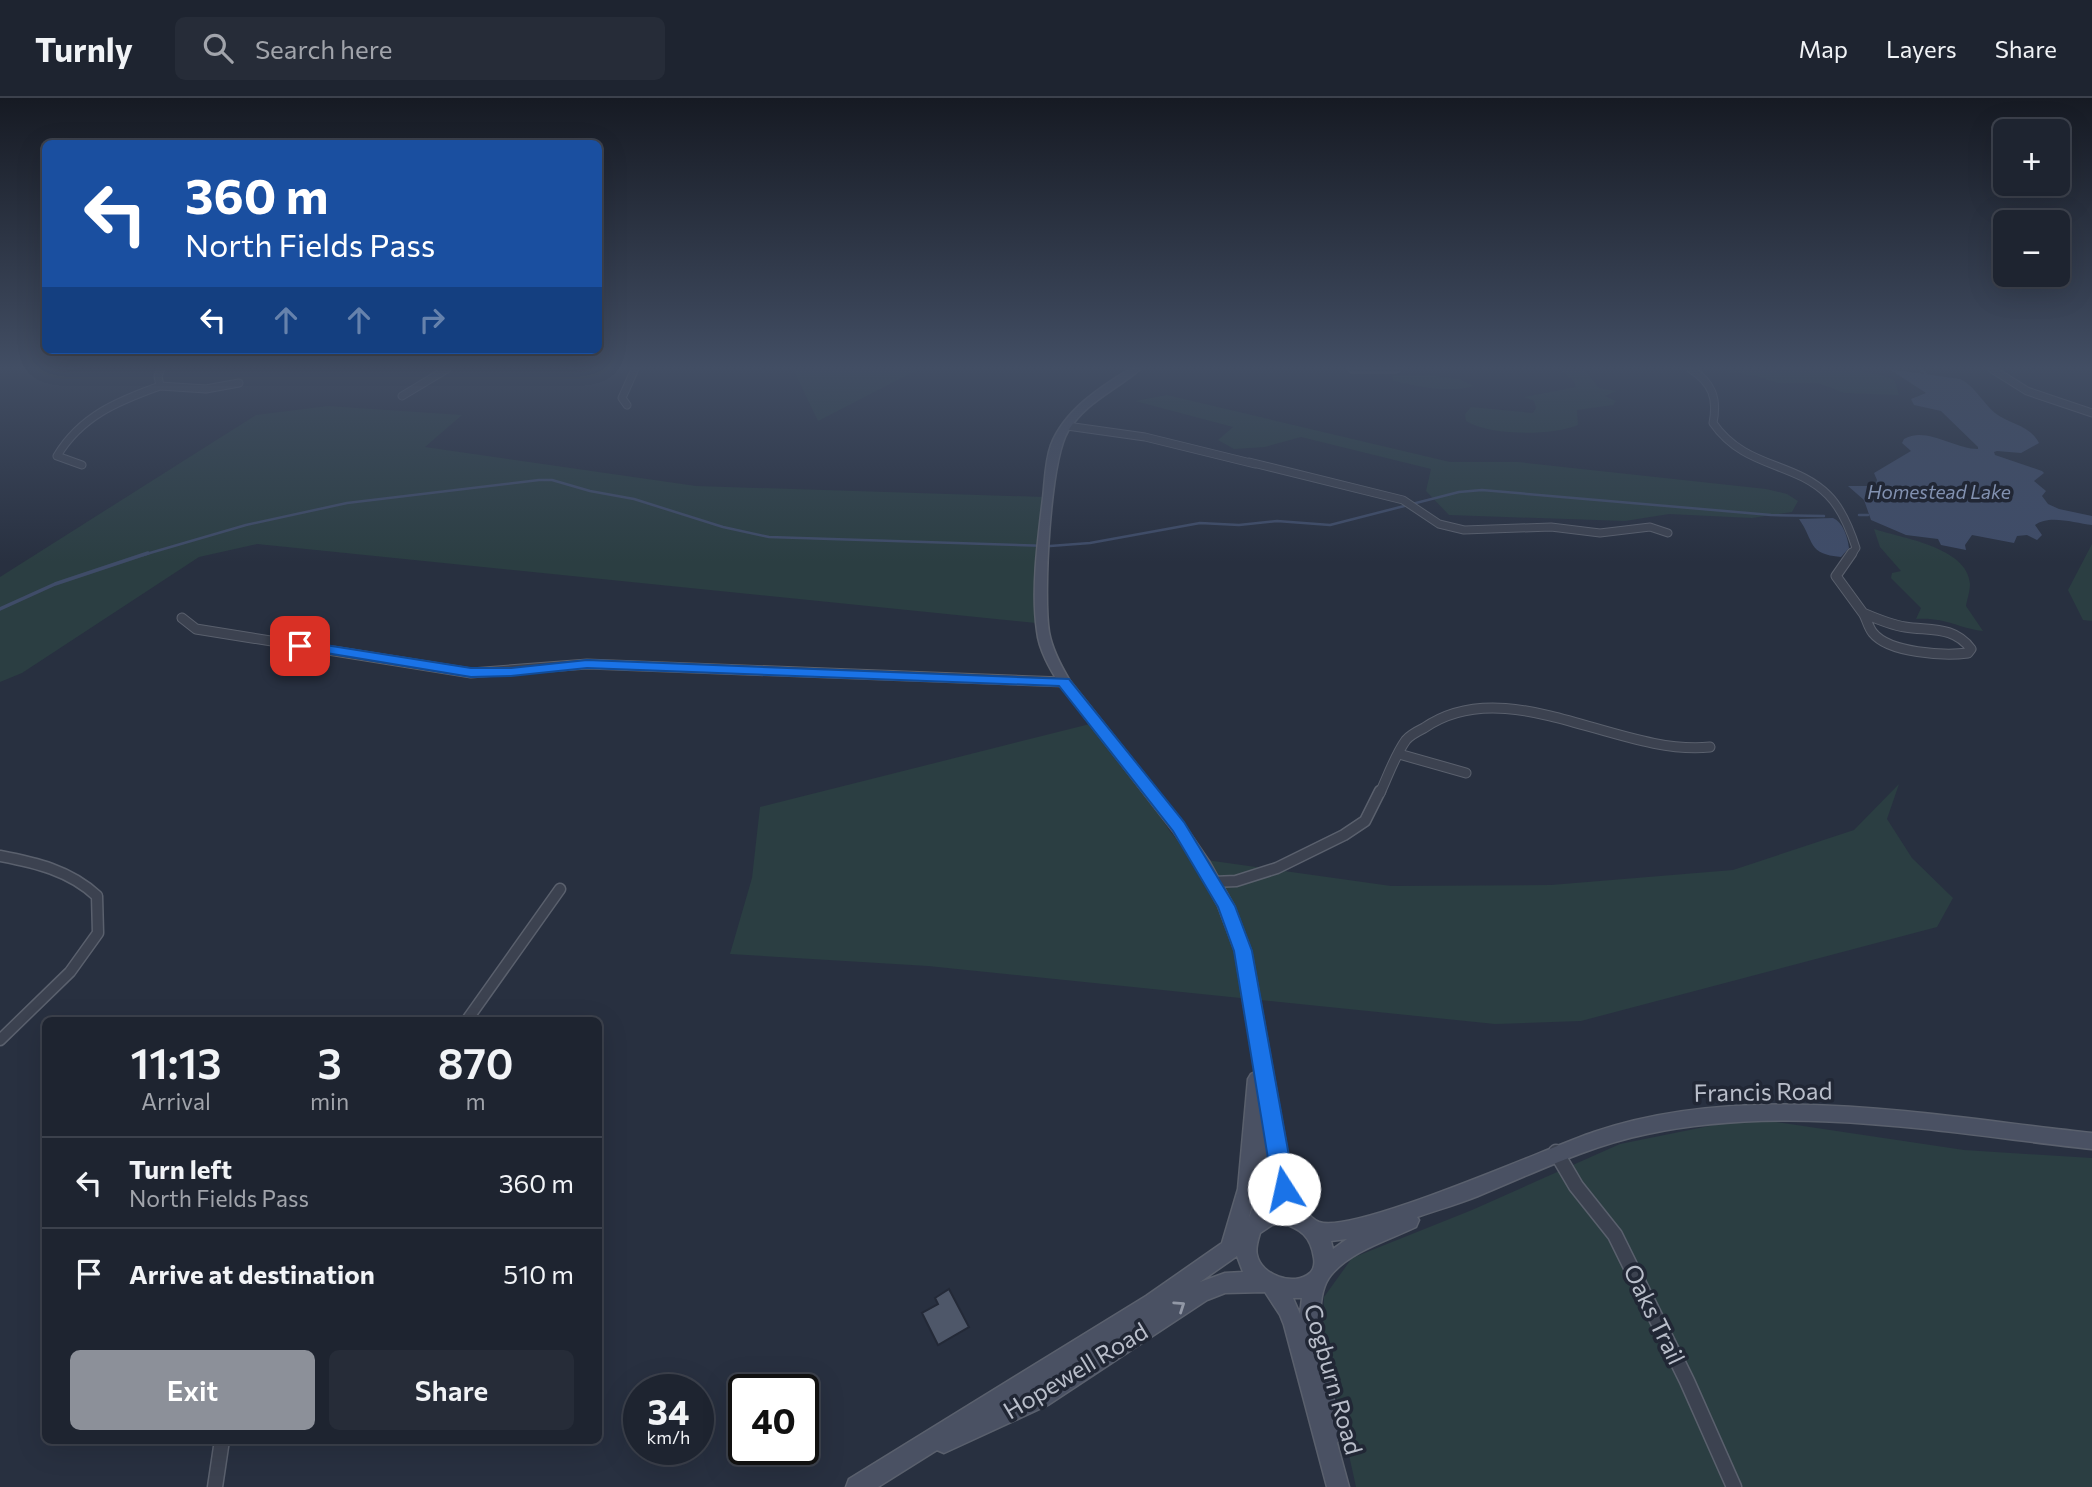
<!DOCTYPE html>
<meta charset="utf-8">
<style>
:root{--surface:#1e2430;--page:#262c38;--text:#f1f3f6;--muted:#a1a4ab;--line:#3c414c;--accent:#8c9099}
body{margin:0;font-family:Commissioner,sans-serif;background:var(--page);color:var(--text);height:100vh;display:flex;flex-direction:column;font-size:26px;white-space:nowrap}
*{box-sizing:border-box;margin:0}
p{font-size:23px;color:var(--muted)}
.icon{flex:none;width:38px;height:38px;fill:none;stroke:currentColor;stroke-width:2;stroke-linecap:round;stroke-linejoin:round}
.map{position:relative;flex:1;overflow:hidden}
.drawer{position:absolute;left:42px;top:919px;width:560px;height:427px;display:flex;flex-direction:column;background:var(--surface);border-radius:10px;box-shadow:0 7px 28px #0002,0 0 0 2px var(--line)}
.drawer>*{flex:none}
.top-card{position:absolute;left:42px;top:42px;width:560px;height:214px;border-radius:10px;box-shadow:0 7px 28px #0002,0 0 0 2px var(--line);background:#1a4fa0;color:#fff;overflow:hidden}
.fabs{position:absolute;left:1993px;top:21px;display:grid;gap:14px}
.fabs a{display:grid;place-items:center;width:77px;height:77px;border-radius:10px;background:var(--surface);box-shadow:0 7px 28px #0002,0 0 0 2px var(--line);font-size:35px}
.speed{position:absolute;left:623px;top:1276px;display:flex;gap:14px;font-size:35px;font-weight:700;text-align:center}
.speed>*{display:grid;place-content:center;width:91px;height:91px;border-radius:50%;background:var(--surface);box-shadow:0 7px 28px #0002,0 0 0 2px var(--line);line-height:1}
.speed small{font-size:18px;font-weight:400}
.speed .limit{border:4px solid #111;border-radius:10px;background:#fff;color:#111}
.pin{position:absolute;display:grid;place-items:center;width:60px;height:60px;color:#fff;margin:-30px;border-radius:14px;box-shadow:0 4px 10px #0006}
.me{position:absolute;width:77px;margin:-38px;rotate:350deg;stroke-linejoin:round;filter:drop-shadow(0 0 5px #0008)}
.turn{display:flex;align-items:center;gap:24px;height:147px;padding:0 28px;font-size:32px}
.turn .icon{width:91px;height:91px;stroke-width:2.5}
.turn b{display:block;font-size:49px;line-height:60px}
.lanes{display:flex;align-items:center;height:66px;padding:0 28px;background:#0003;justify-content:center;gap:35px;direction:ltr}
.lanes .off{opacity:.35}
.eta{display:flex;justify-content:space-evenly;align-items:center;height:119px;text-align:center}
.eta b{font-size:42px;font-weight:600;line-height:49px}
.cta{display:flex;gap:14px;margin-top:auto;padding:14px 28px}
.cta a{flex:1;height:80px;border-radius:10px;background:var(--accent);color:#fff;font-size:28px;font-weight:600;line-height:80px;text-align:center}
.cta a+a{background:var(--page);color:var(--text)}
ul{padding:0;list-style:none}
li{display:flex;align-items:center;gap:21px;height:91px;padding:0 28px;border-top:2px solid var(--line)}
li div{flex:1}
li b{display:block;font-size:26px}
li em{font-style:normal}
header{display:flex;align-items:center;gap:42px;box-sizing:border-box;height:98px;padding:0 35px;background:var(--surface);border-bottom:2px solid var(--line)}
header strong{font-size:33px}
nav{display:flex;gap:38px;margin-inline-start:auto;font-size:24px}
.search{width:490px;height:63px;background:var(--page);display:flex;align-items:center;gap:18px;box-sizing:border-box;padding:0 24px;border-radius:10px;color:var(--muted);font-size:26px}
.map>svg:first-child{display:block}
.green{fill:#2b3e42}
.water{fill:#3f4c68}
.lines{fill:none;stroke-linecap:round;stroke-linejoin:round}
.stream-far1{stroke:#3f4c68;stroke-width:2.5}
.stream{stroke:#3f4c68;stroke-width:3.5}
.building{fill:#4e5769;stroke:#232937;stroke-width:2}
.street-far3-casing{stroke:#5a606d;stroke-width:9}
.street-far2-casing{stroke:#5a606d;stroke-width:11}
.street-far1-casing{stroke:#5a606d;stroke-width:13}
.street-casing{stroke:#5a606d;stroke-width:17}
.secondary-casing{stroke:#5a606d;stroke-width:3}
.street-far3{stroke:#3c4250;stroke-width:7}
.street-far2{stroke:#3c4250;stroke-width:9}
.street-far1{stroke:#3c4250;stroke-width:10}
.street{stroke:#3c4250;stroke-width:14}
.secondary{fill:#4a5163;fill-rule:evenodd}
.oneway{stroke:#9298a6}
.route{fill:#1a73e8;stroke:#114b97;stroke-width:2}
.labels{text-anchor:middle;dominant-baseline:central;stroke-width:7;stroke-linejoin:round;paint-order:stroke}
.far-water-label{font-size:19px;font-style:italic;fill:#8291b0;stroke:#212735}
.near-street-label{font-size:24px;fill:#b9beca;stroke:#212735}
</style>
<header>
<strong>Turnly</strong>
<div class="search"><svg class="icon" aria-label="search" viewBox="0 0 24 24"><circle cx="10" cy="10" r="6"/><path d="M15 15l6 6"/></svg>Search here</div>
<nav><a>Map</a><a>Layers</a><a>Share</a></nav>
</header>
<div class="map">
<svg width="2092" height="1389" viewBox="0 0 2092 1389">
<rect width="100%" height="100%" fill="#283040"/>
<!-- green -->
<path class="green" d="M 793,271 L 919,271 L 818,323 Z
M 1559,271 L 1584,271 L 1599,290 L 1616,293 L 1605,298 L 1616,303 L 1613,307 L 1577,312 L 1578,327 C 1552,338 1490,338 1466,323 L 1465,316 L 1471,309 L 1533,315 L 1536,310 L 1534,303 L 1524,299 L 1576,289 L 1573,282 Z
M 1713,271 C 1749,271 1871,265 1895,283 L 1899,297 L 1844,295 L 1818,285 L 1778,285 L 1756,278 Z
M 1428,277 L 1459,281 L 1474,288 C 1449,295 1419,289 1394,283 L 1392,278 Z
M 1167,297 L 1450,364 L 1518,364 L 1766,391 L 1787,396 L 1798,403 L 1792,414 L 1752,420 L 1669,416 L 1625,423 L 1449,417 L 1426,393 L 1431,371 L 1301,339 L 1265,349 L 1234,351 L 1218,342 L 1233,329 L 1135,303 Z
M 328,308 L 462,317 L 425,349 L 696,388 L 1044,399 L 1036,525 L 257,446 L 199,459 L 22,575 L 0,584 L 0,479 L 256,317 Z
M 1874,431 C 1901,440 1968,449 1970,486 C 1970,493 1967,502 1966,508 L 1983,533 C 1957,530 1946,519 1916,521 L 1921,510 L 1891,480 L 1892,475 L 1901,473 L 1880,449 Z
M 2092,446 L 2092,523 L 2083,522 L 2068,492 Z
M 1098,624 L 1169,732 L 1192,760 L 1391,788 L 1551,787 L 1733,772 L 1854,732 L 1899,686 L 1887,721 L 1912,760 L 1953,800 L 1937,829 L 1581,923 L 1495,926 L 928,868 L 730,856 L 752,780 L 760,709 Z
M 1749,1020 L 1964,1052 L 2092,1060 L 2092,1389 L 1356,1389 L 1323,1238 L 1324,1199 L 1352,1160 L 1472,1112 L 1620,1046 Z"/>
<!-- water -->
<path class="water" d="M 1889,271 L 1960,281 C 1975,288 1983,305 1995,315 C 2011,327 2030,327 2039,345 L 2021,355 L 1997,353 L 1994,354 L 1995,357 L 2042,373 L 2044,375 L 2034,383 L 2046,393 L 2042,398 L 2048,406 L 2059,411 L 2092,418 L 2092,427 C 2075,425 2049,416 2035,427 L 2042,437 L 2037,442 L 2027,437 L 2017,438 L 2014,445 L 1972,437 L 1965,447 L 1966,452 L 1941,447 L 1938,441 L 1906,437 L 1871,422 L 1864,402 L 1848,388 L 1875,388 L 1877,382 L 1874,375 L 1911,353 L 1902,345 L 1904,341 C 1926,328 1954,351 1978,351 L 1978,349 L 1941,313 L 1914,307 L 1911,301 L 1926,295 Z
M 1833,420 C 1843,424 1848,440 1849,450 L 1841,459 C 1807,456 1815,444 1799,421 Z"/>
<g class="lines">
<!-- stream-far1 -->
<path class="stream-far1" d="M 1921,271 L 1926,276 L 1926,281
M 1859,417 L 1868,417
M 143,457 L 246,427 L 347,405 L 539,382 L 552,382 L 590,393 L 634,401 L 723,429 L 769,439 L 1050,448 L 1090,445 L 1200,425 L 1239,427 L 1277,423 L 1330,427 L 1459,394 L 1482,392 L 1771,417 L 1824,418"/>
<!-- stream -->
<path class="stream" d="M 0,511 L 55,486 L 148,455"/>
</g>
<!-- building -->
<path class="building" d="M 949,1191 L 969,1229 L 938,1247 L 922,1215 L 938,1206 L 935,1200 Z"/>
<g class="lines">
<!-- street-far3 casing -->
<g class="street-far3-casing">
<path id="street-far3" d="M 161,271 L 158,278 L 160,288 L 206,291 L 239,285
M 1352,271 L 1396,271
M 1691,271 C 1712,285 1718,300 1713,325 C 1745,371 1794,363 1828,397 C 1842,411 1850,431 1856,450 L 1851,457
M 1992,271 L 2027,293 L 2092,315
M 402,298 L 447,271
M 627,307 L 622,300 L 635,271
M 1067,328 L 1145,339 L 1255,366
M 1249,364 L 1403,402 L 1439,426 L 1464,432 L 1551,429 L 1600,435 L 1650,429 L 1668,435
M 82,367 L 57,358 C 81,318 118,303 160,288"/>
</g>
<!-- street-far2 casing -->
<g class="street-far2-casing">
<path id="street-far2" d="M 1852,455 L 1836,478 L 1863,515
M 1863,515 C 1877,521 1891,527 1905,529 C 1931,533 1954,528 1971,551 L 1968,555 C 1944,558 1889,555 1873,535 C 1868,529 1867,521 1863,515 Z
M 182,520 L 196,531 L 471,575 L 587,566 L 1064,584
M 1399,656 L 1466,675
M 1380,695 C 1388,678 1395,657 1406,642 C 1410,637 1418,633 1424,630 C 1507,572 1620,659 1710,649"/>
</g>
<!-- street-far1 casing -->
<g class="street-far1-casing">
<path id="street-far1" d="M 0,758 C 36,765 69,772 97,798 L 98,835 L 70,874 L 0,942
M 1213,784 L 1236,783 L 1277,770 L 1344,737 L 1365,723 L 1380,693
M 467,922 L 560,791"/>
</g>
<!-- street casing -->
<g class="street-casing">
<path id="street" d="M 1556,1054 L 1576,1088 L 1615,1137 L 1687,1283 L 1734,1389
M 215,1389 L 222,1342"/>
</g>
<!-- secondary casing -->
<g class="secondary-casing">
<path id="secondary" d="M 1130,271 L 1140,271 C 1115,293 1087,303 1068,333 C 1050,363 1043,497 1049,534 C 1052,551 1061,568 1070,583 L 1183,725 L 1209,763 L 1234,808 L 1251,853 L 1294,1091 C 1299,1102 1307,1119 1319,1124 C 1353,1137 1549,1049 1594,1034 C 1750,981 1932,1018 2092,1035 L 2092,1051 C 1946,1035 1793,1005 1647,1036 C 1588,1048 1534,1075 1478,1098 C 1458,1106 1437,1112 1417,1119 L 1419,1122 L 1416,1129 C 1389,1142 1351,1153 1331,1177 C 1305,1208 1334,1299 1342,1336 L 1337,1345 L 1349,1389 L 1327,1389 L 1284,1227 L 1280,1217 L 1265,1194 L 1225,1195 L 1207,1202 L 1048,1307 L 944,1355 L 937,1352 L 878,1389 L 846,1389 L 849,1381 L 1146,1198 L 1222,1145 L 1238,1091 L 1248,981 L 1251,976 L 1255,974 L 1235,853 L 1218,808 L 1198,770 L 1173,733 L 1060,587 C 1050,571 1039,552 1037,533 C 1031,492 1038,441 1043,400 C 1045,383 1045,364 1051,347 C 1064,313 1100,289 1130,271 ZM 1258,1079 L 1257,1097 L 1249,1120 ZM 1277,1096 L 1282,1107 L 1274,1108 ZM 1280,1125 C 1301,1130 1311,1139 1314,1160 C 1315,1166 1314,1171 1310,1175 C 1294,1189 1261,1177 1257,1157 C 1255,1150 1258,1142 1260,1135 L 1272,1127 ZM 1347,1141 L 1333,1151 L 1331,1143 ZM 1237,1158 L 1243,1174 L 1225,1175 L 1200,1184 ZM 1293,1200 L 1302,1200 L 1300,1216 Z"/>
</g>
<!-- street-far3 -->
<use href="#street-far3" class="street-far3"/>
<!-- street-far2 -->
<use href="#street-far2" class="street-far2"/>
<!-- street-far1 -->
<use href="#street-far1" class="street-far1"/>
<!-- street -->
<use href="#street" class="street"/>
<!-- secondary -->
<use href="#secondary" class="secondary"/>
</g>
<!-- one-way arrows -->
<defs><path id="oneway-chevron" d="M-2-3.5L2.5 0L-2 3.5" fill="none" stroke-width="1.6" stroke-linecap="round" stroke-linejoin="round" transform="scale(1.75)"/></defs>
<use class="oneway" href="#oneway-chevron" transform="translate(1180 1208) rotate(-34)"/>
<!-- sky -->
<linearGradient id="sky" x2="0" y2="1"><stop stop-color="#161a23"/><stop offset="0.58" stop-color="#424e64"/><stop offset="1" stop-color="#424e64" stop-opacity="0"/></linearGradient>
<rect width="2092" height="465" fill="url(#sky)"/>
<!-- route -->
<path class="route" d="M 300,543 L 471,570 L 511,570 L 587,562 L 1069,581 L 1184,724 L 1235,808 L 1252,853 L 1295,1091 L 1291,1098 L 1284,1101 L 1276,1098 L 1273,1091 L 1234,853 L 1218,809 L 1173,733 L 1059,588 L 587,570 L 511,578 L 471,579 L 296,550 L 294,548 Z"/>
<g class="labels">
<!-- far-water labels -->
<g class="far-water-label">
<text x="1939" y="393">Homestead Lake</text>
</g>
<!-- near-street labels -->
<g class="near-street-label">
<text transform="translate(1763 993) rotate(-1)">Francis Road</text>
<text transform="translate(1655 1216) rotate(64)">Oaks Trail</text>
<text transform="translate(1075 1272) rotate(-31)">Hopewell Road</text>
<text transform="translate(1334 1281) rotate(74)">Cogburn Road</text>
</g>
</g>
</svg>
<div class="fabs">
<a>+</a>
<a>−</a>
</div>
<div class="speed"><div>34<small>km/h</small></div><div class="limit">40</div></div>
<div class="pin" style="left:300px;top:548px;background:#d93025"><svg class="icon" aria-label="arrive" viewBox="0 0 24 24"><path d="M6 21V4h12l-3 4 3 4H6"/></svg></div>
<svg class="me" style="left:1284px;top:1091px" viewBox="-20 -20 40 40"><circle r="19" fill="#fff"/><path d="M0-13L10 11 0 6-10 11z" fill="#1a73e8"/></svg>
<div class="top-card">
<div class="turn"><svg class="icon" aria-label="left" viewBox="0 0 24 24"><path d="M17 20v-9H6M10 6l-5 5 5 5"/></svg><div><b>360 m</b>North Fields Pass</div></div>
<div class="lanes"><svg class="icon" aria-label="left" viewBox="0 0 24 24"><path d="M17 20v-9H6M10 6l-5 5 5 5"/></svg><svg class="icon off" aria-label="ahead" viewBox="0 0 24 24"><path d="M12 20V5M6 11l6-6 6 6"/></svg><svg class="icon off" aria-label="ahead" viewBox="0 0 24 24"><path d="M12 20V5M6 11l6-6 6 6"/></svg><svg class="icon off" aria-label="right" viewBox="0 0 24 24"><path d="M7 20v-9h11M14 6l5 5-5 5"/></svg></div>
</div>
<section class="drawer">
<div class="eta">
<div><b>11:13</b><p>Arrival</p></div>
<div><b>3</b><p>min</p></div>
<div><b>870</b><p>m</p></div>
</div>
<ul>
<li><svg class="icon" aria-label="left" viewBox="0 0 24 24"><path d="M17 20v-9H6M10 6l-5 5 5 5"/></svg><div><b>Turn left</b><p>North Fields Pass</p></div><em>360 m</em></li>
<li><svg class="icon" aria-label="arrive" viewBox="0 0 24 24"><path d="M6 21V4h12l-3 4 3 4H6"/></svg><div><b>Arrive at destination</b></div><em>510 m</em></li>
</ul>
<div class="cta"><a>Exit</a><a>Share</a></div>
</section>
</div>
